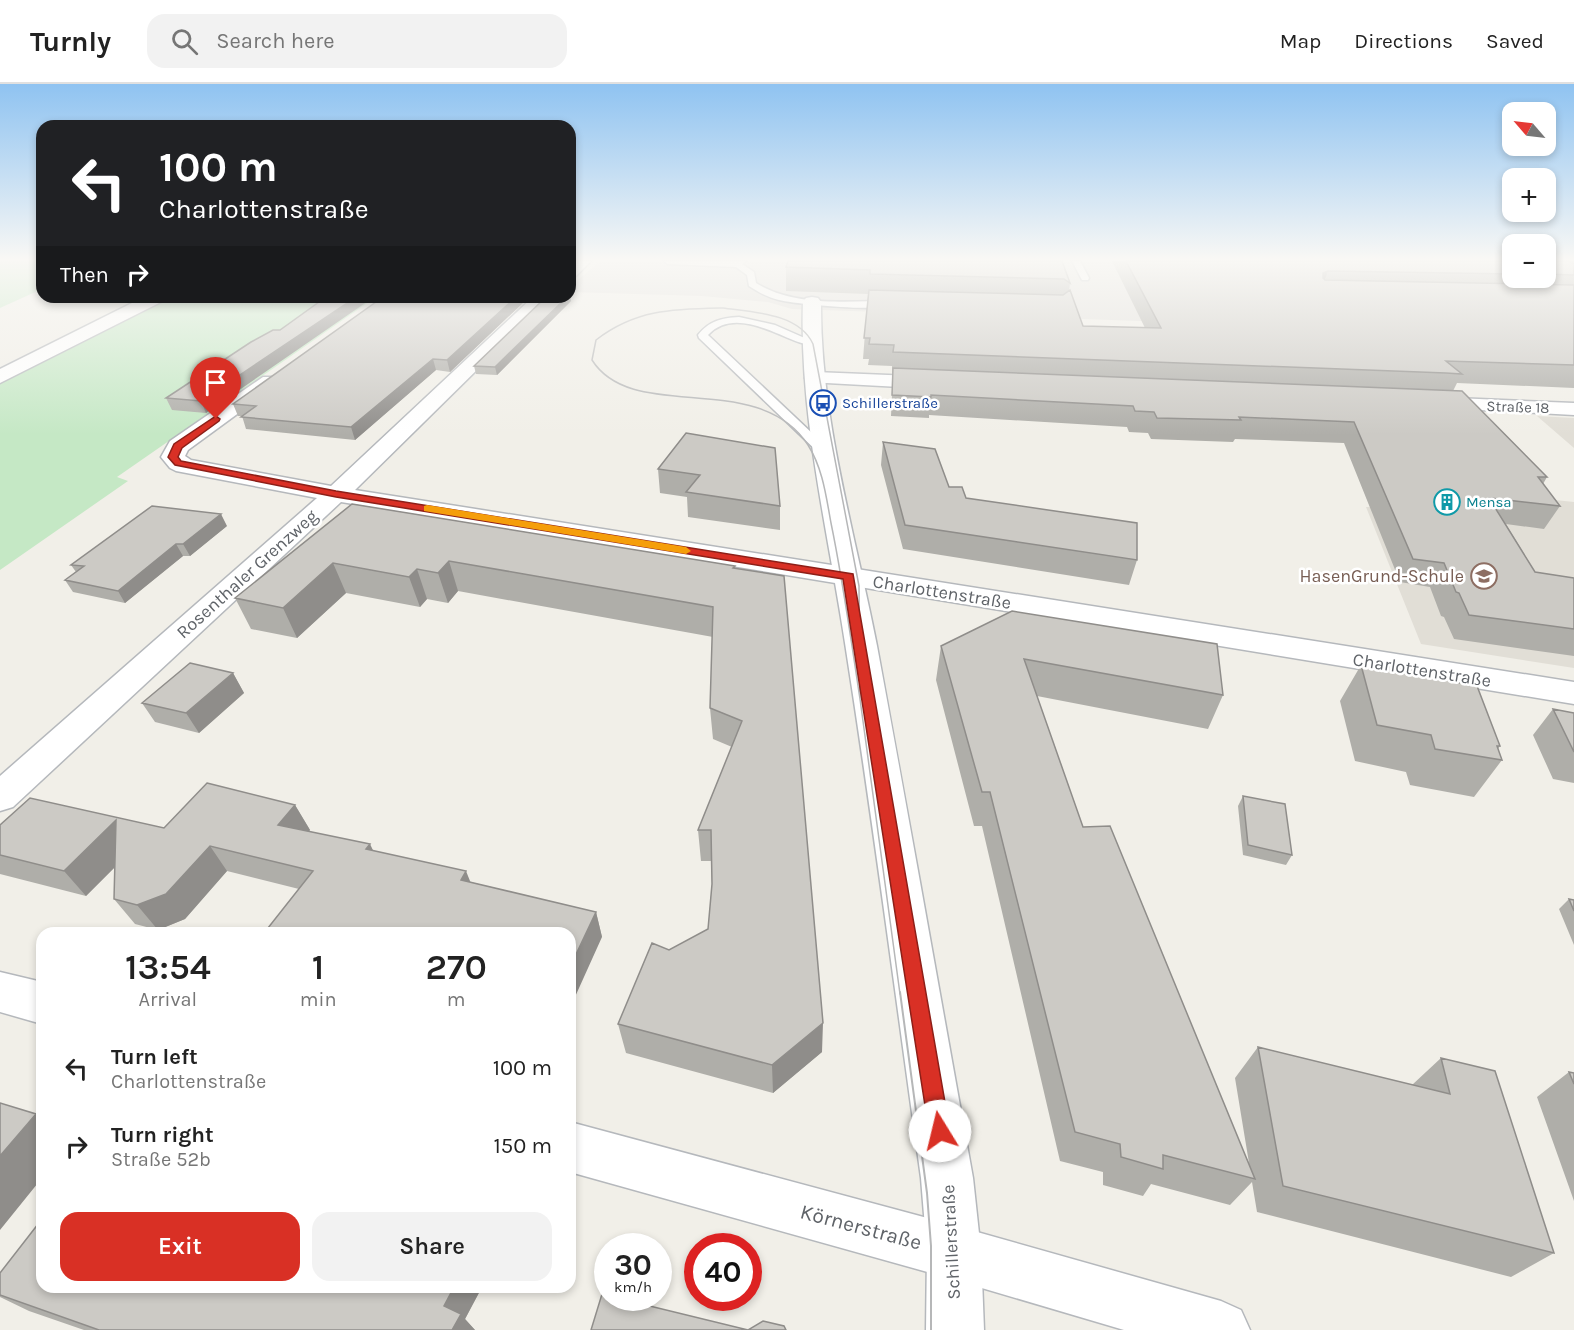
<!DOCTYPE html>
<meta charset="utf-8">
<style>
:root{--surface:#fff;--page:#f2f2f2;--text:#222;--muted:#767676;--line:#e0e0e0;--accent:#d93025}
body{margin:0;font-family:Karla,sans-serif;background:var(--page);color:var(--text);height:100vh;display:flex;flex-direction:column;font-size:22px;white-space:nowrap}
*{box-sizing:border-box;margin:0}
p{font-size:20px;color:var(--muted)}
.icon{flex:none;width:33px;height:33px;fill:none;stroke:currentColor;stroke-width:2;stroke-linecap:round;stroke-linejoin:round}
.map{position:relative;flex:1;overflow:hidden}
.details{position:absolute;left:36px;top:843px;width:540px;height:366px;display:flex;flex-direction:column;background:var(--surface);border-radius:18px;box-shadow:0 3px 9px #0003}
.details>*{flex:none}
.hud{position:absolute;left:36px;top:36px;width:540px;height:183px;border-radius:18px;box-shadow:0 3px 9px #0003;background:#202124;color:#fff;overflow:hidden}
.needle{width:39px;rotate:298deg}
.tools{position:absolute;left:1502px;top:18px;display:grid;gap:12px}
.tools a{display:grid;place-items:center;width:54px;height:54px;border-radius:12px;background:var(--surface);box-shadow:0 3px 9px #0003;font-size:30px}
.speed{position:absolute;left:594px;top:1149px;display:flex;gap:12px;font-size:30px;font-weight:700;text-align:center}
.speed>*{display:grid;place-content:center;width:78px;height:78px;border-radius:50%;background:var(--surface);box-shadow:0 3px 9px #0003;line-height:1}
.speed small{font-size:15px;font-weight:400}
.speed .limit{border:9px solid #d22;background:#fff;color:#111}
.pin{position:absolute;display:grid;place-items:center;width:51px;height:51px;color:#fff;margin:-62px -26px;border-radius:50% 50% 50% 0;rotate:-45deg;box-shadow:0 0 6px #0007}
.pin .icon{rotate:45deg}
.me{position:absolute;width:66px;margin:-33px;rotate:351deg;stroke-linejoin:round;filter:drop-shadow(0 0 4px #0008)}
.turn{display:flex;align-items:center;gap:21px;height:126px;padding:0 24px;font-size:27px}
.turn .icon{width:78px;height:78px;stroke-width:2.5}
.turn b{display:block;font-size:42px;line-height:51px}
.then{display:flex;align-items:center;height:57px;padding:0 24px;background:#0003;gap:12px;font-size:22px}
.eta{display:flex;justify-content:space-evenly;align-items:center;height:102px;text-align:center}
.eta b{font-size:36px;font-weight:600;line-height:42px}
.primary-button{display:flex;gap:12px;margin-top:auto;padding:12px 24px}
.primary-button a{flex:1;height:69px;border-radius:18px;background:var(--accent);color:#fff;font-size:24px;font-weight:600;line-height:69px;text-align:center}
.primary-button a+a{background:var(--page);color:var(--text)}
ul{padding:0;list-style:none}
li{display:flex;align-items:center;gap:18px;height:78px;padding:0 24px}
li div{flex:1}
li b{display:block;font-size:22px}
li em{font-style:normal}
header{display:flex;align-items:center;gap:36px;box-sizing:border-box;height:84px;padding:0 30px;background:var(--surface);border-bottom:2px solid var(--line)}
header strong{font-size:28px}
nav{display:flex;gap:33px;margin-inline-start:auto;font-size:21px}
.search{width:420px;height:54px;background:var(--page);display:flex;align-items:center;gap:15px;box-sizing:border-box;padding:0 21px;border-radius:18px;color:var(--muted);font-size:22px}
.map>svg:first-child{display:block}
.industrial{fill:#e0deda}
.education{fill:#e1ded6}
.green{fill:#c5e8c5}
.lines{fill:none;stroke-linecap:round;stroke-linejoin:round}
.service-casing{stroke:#b5b8bc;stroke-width:3}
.minor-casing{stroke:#b5b8bc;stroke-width:3}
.tertiary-casing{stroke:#b5b8bc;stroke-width:3}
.service{fill:#fff;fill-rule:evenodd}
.minor{fill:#fff;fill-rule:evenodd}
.tertiary{fill:#fff;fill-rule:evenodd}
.tram-far1{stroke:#b6b7b8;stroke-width:1.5}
.tram{stroke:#b6b7b8;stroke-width:2}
.wall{fill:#afaea9}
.shaded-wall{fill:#8f8d8a}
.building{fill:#cccac5;stroke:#8f8d8a;stroke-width:1.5}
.route{fill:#d93025;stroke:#8d1f18;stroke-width:1.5}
.slow{fill:#f59e0b}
.labels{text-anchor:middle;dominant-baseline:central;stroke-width:5;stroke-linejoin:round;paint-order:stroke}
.far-transit-label{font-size:15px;fill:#164399;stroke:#fff;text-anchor:start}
.far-street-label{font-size:15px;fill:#5f6368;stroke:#fff}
.far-culture-label{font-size:15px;fill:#0d838f;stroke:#fff;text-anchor:start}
.street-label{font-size:18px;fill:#5f6368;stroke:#fff}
.education-label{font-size:18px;fill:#785e54;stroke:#fff;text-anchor:end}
.near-street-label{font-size:21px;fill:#5f6368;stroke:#fff}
</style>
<header>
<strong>Turnly</strong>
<div class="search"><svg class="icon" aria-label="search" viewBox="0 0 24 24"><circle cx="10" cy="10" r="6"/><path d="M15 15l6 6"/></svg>Search here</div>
<nav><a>Map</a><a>Directions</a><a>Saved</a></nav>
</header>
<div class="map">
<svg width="1574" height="1246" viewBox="0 0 1574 1246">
<rect width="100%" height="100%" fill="#f1efe8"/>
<!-- industrial -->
<path class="industrial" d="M 601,177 L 1512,177 L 1512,194 L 1545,194 L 1574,177 L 1574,252 L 792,225 L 768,218 L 702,212 L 570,208 L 570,202 Z"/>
<!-- education -->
<path class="education" d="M 1537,332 L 1574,334 L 1574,364 Z
M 1359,395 L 1574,418 L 1574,584 L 1421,560 L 1366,423 L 1370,423 Z"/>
<!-- green -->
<path class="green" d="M 0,177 L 42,177 L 42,205 L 0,224 Z
M 157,213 L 376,213 L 117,393 L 128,397 L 0,486 L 0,293 Z"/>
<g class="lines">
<!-- service casing -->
<g class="service-casing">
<path id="service" d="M 664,177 L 746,177 L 742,180 L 754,188 L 756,199 C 794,223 847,217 890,217 L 895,220 C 882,229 796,220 779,216 C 767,213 758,208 749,202 L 747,191 L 736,183 L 668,180 Z
M 1072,177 L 1080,177 L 1089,194 L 1088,196 L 1082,196 Z
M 739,233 L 775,241 L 816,259 C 801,271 741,215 708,251 L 830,366 L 832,369 L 830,372 L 822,372 L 699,254 L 698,251 C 709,237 721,234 739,233 Z"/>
</g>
<!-- minor casing -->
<g class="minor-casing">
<path id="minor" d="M 574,177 L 591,177 L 576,192 L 570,194 L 570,180 Z
M 144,213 L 165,213 L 163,217 L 0,299 L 0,285 Z
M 533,213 L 551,213 L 355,406 L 1574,598 L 1574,620 L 341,418 L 13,723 L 0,727 L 0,692 L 317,414 L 176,387 L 170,384 L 161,373 L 170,357 L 263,293 L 277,293 L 280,297 L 277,301 L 188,366 L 185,372 L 191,376 L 331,402 Z
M 815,288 L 937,293 L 944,295 L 947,299 L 944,303 L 937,305 L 808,298 L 805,294 L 808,290 Z
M 1432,313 L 1574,319 L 1574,331 L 1425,323 L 1421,319 L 1425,315 Z
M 0,888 L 42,898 L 42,940 L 0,928 Z
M 570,1038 L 931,1135 L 1221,1217 L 1241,1226 L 1250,1246 L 1124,1246 L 931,1189 L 570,1088 Z"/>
</g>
<!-- tertiary casing -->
<g class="tertiary-casing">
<path id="tertiary" d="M 812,213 L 818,214 L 821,218 C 820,334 855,449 877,562 C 910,739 941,917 973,1094 L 981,1168 L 984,1246 L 926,1246 L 927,1168 L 921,1094 C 896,916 873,737 845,559 C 828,447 799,332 803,218 L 806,214 Z"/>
</g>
<!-- service -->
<use href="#service" class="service"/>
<!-- minor -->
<use href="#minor" class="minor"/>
<!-- tertiary -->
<use href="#tertiary" class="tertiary"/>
<!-- tram-far1 -->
<path class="tram-far1" d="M 723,224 C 752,228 799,229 813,260 L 859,502 L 860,615 C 851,556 843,497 831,439 C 826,412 823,385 808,361 C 758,284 633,341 592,276 L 596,256 C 636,225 674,225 723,224 Z
M 860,615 L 900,910"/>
<!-- tram -->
<path class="tram" d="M 900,908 L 927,1109 L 931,1162 L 931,1246"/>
</g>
<!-- wall -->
<path class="wall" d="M 1062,177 L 1070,199 L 1069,207 L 1083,242 L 1145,244 L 1112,177 L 1512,177 L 1512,194 L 1545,194 L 1545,177 L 1574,177 L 1574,304 L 1457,299 L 1453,307 L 1547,393 L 1543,400 L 1560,422 L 1544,445 L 1506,440 L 1535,488 L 1574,494 L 1574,572 L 1454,555 L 1444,533 L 1441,532 L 1430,503 L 1400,498 L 1344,359 L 1235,355 L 1233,358 L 1151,355 L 1148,349 L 1129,348 L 1127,343 L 929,331 L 929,334 L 891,332 L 893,289 L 892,289 L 892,282 L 868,281 L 869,275 L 863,275 L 868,210 L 786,207 L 786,183 Z
M 527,215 L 450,288 L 436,286 L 355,356 L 246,345 L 242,332 L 238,332 L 233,320 Z
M 571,217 L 497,291 L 476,290 L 474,282 Z
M 280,246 L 206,329 L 172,326 L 166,314 Z
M 686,349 L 780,422 L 780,446 L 688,433 L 687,413 L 660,409 L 658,385 Z
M 883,358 L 966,414 L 1137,476 L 1129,501 L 903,465 L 881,381 Z
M 352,420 L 735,482 L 822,968 L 773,1009 L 626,969 L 618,940 L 669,866 L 708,845 L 712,800 L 711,777 L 701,777 L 698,746 L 732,663 L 713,655 L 710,624 L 713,553 L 458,507 L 448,519 L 427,515 L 420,523 L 346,509 L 297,554 L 251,545 L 235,514 Z
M 227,442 L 190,472 L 183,472 L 125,519 L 73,508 L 65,496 L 76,488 L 71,481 Z
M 1012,527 L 1223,611 L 1208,645 L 1037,612 L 1083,743 L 1249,1079 L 1235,994 L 1258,963 L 1412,1001 L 1441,974 L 1554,1169 L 1511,1193 L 1257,1128 L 1252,1098 L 1230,1121 L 1151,1100 L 1143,1112 L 1103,1101 L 1103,1088 L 1060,1077 L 982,742 L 974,742 L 936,596 L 941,562 Z
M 1361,581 L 1383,585 L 1385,582 L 1450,597 L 1500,662 L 1498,665 L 1502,676 L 1474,713 L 1410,701 L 1406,688 L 1355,677 L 1340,617 Z
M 233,589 L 244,609 L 199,649 L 155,638 L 142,619 Z
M 1553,625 L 1574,629 L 1574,699 L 1553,695 L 1533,651 Z
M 1243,712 L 1292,771 L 1286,781 L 1243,771 L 1238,722 Z
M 295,721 L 310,746 L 309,747 L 373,767 L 470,798 L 596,828 L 602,853 L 299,805 L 227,787 L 185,835 L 158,846 L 135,840 L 114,815 L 115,783 L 86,812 L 0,790 L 0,741 L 164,744 Z
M 1569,815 L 1574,816 L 1574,861 L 1559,825 Z
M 1569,988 L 1574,989 L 1574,1117 L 1537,1013 Z
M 0,1189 L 42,1203 L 482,1203 L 465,1235 L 475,1246 L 84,1246 L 29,1227 L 0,1213 Z"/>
<!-- shaded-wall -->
<path class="shaded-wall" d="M 1328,187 L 1321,206 L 1323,189 Z
M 570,210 L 571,217 L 497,291 L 495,283 L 567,213 L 570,213 Z
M 356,213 L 374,213 L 206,329 L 201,317 Z
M 516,213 L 527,213 L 527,215 L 450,288 L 447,276 Z
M 433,275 L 436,286 L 355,356 L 351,343 Z
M 221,430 L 227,442 L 190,472 L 183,460 Z
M 176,460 L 183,472 L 125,519 L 118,507 Z
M 449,477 L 458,507 L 448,519 L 438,489 Z
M 333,479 L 346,509 L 297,554 L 283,524 Z
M 417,485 L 427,515 L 420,523 L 409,493 Z
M 233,589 L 244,609 L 199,649 L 186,629 Z
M 295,721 L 310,746 L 293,766 L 278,741 Z
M 116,736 L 136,762 L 86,812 L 64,787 Z
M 370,760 L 382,785 L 366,765 Z
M 210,762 L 227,787 L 185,835 L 158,846 L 137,821 Z
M 466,787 L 476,812 L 461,796 Z
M 596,828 L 602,853 L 570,924 L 570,883 Z
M 823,939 L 822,968 L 773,1009 L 772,981 Z
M 36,1030 L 42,1034 L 42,1094 L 0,1146 L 0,1072 Z
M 454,1203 L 482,1203 L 465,1235 L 475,1246 L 452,1246 L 444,1222 Z"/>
<!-- building -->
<path class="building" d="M 788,177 L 1062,177 L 1070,199 L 1064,195 L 870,190 L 870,186 L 786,183 Z
M 1126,177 L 1512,177 L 1512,190 L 1328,187 L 1323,189 L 1323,194 L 1325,196 L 1574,201 L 1574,281 L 1446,277 L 1462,290 L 1446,289 L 893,268 L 894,261 L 869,260 L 870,254 L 864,254 L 869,206 L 1063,211 L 1070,206 L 1083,242 L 1161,244 Z
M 1545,177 L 1569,177 L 1574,180 L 1574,191 L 1545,190 Z
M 326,213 L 356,213 L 201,317 L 166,314 L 251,258 L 273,246 L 280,246 Z
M 383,213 L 516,213 L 447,276 L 433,275 L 351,343 L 241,333 L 256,322 L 233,320 Z
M 546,213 L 567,213 L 495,283 L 474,282 Z
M 893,284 L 1462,307 L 1547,393 L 1538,393 L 1560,422 L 1489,414 L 1535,488 L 1574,494 L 1574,545 L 1469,531 L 1459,509 L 1456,508 L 1444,479 L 1413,475 L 1354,338 L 1239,333 L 1241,336 L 1157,334 L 1154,328 L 1135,327 L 1133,322 L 931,311 L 931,313 L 892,311 Z
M 686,349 L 775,364 L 780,422 L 686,408 L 700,391 L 658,385 Z
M 883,358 L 935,365 L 949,403 L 962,403 L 966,414 L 1137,439 L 1137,476 L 905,441 Z
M 352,420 L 735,482 L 733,484 L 784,492 L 823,939 L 772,981 L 618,940 L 652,859 L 669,866 L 708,845 L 712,800 L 711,746 L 698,746 L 742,637 L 710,624 L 713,523 L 449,477 L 438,489 L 417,485 L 409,493 L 333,479 L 283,524 L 235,514 Z
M 152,422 L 221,430 L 183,460 L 176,460 L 118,507 L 65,496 L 84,482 L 71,481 Z
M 1012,527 L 1217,560 L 1223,611 L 1024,575 L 1083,743 L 1110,742 L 1255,1095 L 1163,1071 L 1163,1085 L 1121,1073 L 1120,1060 L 1075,1048 L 990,708 L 982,708 L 941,562 Z
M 190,579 L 233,589 L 186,629 L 142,619 Z
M 1361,581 L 1386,586 L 1385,582 L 1448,592 L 1450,597 L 1477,602 L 1500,662 L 1497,662 L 1502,676 L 1435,665 L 1431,651 L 1377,641 Z
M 1553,625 L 1574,629 L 1574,668 Z
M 207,699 L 295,721 L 278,741 L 370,760 L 366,765 L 466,787 L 461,796 L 596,828 L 570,883 L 570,849 L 264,849 L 313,787 L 210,762 L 166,810 L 137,821 L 114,815 L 116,736 L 64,787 L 0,771 L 0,741 L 30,714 L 164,744 Z
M 1243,712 L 1285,720 L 1292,771 L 1248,761 Z
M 1569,815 L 1574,816 L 1574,827 Z
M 1258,963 L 1450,1010 L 1441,974 L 1495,987 L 1554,1169 L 1283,1102 Z
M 1569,988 L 1574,989 L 1574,1000 Z
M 0,1019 L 36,1030 L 0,1072 Z
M 42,1135 L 42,1203 L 454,1203 L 444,1222 L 461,1230 L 452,1246 L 99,1246 L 0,1211 L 0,1189 Z
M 602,1210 L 608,1211 L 608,1214 L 617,1214 L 748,1246 L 591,1246 Z
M 763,1237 L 784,1242 L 786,1246 L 748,1246 Z"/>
<!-- sky -->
<linearGradient id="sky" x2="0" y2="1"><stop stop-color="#8fc3f1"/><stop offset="0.5" stop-color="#f9f8f5"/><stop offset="1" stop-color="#f9f8f5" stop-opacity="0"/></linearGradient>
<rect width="1574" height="351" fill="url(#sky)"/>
<!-- route -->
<path class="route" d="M 216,332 L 220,335 L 219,337 L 182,364 L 178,373 L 181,377 L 336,407 L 853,490 L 950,1047 L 947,1055 L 940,1058 L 932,1055 L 929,1047 L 843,495 L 336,413 L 175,381 L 168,373 L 174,360 Z"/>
<!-- slow -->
<path class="slow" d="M 427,421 L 686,463 L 691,467 L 686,470 L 424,427 L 424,422 Z"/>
<!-- icons -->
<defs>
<g id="bus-ring" transform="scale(1.35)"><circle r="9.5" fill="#fff" stroke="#1a4fb4" stroke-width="1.5"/><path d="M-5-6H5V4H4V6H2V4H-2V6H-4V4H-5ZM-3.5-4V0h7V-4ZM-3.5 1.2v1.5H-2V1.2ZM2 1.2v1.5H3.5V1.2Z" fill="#1a4fb4"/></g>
<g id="building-ring" transform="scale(1.35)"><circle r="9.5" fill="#fff" stroke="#0f9aa8" stroke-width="1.5"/><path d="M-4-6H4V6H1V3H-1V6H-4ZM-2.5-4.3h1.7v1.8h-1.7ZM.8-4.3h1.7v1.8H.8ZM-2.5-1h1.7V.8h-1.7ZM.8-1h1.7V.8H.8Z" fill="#0f9aa8"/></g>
<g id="school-ring" transform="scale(1.35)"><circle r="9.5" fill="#fff" stroke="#8d6e63" stroke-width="1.5"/><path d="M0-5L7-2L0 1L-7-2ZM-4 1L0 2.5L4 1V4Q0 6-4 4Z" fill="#8d6e63"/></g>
</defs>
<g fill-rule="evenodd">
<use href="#bus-ring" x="823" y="319"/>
<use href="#building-ring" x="1447" y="418"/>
<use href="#school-ring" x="1484" y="492"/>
</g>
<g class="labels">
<!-- far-transit labels -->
<g class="far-transit-label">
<text x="842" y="319">Schillerstraße</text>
</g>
<!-- far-street labels -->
<g class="far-street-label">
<text transform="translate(1518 323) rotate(2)">Straße 18</text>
</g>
<!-- far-culture labels -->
<g class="far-culture-label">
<text x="1466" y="418">Mensa</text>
</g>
<!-- street labels -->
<g class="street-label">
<text transform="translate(247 490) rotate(-42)">Rosenthaler Grenzweg</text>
<text transform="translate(942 508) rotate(9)">Charlottenstraße</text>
<text transform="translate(1422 586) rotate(9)">Charlottenstraße</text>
<text transform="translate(951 1158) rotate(-93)">Schillerstraße</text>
</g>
<!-- education labels -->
<g class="education-label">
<text x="1464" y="492">HasenGrund-Schule</text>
</g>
<!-- near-street labels -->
<g class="near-street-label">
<text transform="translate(861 1143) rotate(15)">Körnerstraße</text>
</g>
</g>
</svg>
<div class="tools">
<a><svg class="needle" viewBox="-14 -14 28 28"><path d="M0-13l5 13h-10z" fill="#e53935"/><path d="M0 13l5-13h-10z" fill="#767676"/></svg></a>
<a>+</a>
<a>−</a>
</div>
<div class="speed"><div>30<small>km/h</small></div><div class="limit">40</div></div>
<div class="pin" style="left:216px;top:335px;background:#d93025"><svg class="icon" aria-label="arrive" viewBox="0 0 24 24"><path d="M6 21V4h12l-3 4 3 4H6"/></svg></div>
<svg class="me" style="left:940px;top:1047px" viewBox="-20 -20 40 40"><circle r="19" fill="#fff"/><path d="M0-13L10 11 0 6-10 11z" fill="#d93025"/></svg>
<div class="hud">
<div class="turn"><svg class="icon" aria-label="left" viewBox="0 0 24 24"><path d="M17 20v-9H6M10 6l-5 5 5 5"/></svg><div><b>100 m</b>Charlottenstraße</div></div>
<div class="then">Then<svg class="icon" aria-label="right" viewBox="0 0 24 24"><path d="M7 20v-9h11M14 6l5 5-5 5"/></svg></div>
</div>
<section class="details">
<div class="eta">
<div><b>13:54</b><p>Arrival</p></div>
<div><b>1</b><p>min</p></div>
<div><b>270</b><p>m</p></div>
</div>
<ul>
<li><svg class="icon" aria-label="left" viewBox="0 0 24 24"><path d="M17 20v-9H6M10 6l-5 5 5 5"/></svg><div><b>Turn left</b><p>Charlottenstraße</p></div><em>100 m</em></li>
<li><svg class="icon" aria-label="right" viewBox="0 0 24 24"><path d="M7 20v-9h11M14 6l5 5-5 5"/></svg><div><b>Turn right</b><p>Straße 52b</p></div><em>150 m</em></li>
</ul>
<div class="primary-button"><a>Exit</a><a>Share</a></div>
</section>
</div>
